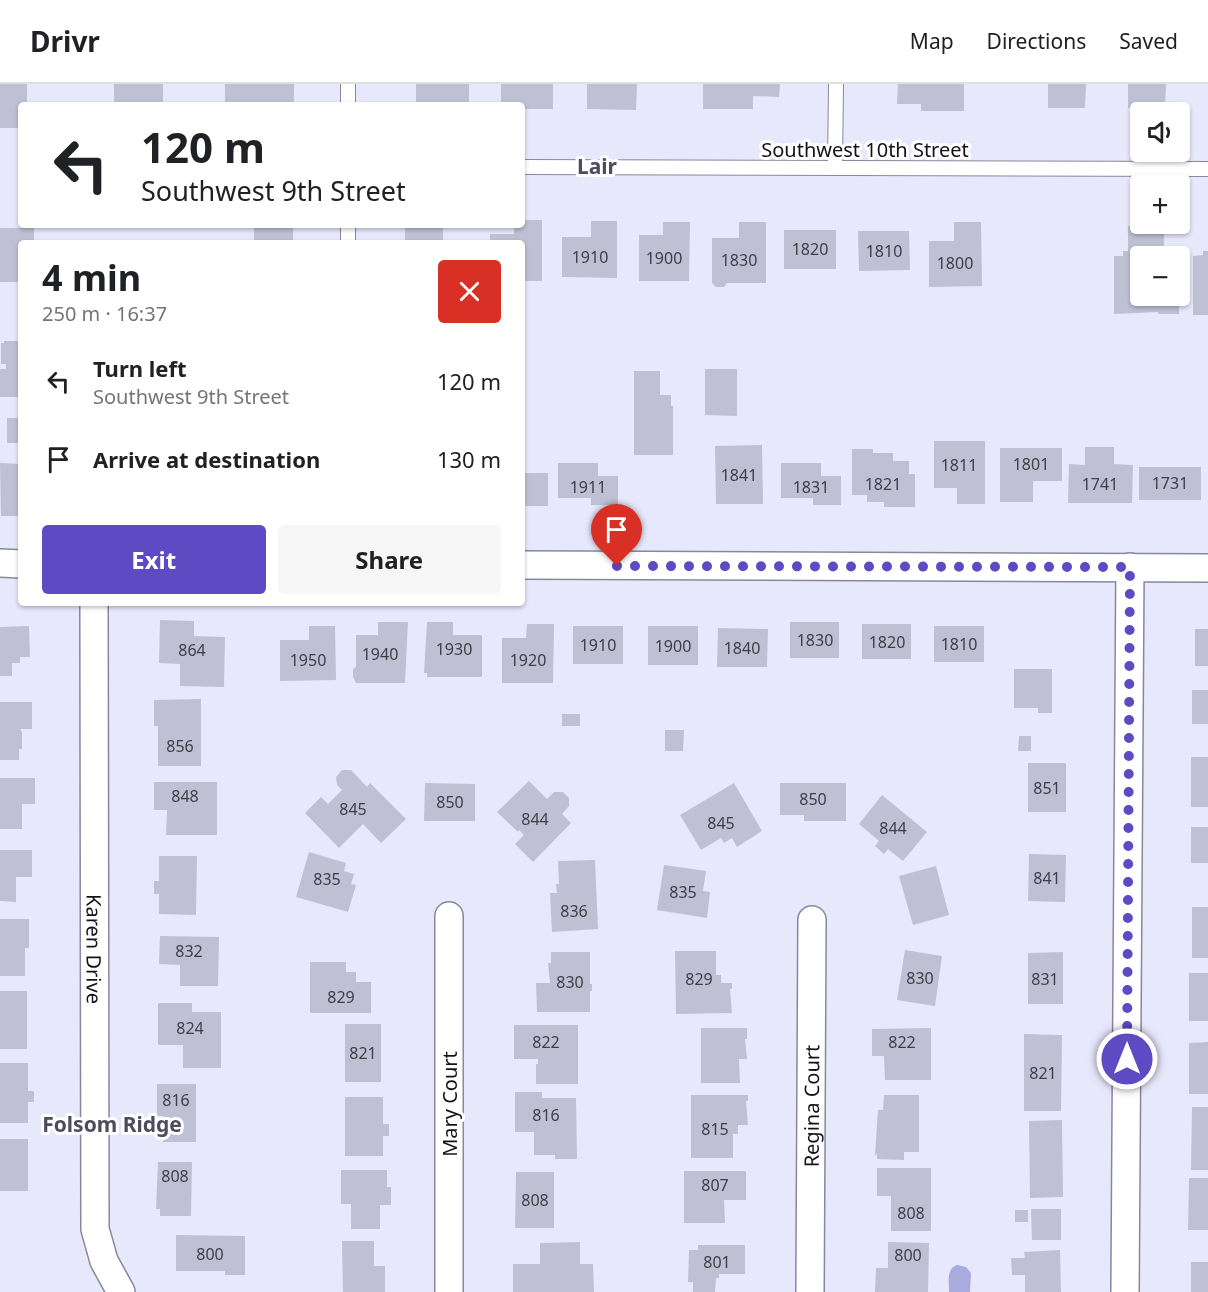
<!DOCTYPE html>
<meta charset="utf-8">
<style>
:root{--surface:#fff;--page:#f6f6f6;--text:#202124;--muted:#757577;--line:#e0e0e0;--accent:#5e4ac2}
body{margin:0;font-family:"Noto Sans",sans-serif;background:var(--page);color:var(--text);height:100vh;display:flex;flex-direction:column;font-size:22px;white-space:nowrap}
*{box-sizing:border-box;margin:0}
p{font-size:20px;color:var(--muted)}
.icon{flex:none;width:33px;height:33px;fill:none;stroke:currentColor;stroke-width:2;stroke-linecap:round;stroke-linejoin:round}
.map{position:relative;flex:1;overflow:hidden}
.drawer{position:absolute;left:18px;top:156px;width:507px;height:366px;display:flex;flex-direction:column;background:var(--surface);border-radius:6px;box-shadow:0 2px 4px #0004}
.drawer>*{flex:none}
.guide{position:absolute;left:18px;top:18px;width:507px;height:126px;border-radius:6px;box-shadow:0 2px 4px #0004;background:#fff;color:var(--text);overflow:hidden}
.buttons{position:absolute;left:1130px;top:18px;display:grid;gap:12px}
.buttons a{display:grid;place-items:center;width:60px;height:60px;border-radius:6px;background:var(--surface);box-shadow:0 2px 4px #0004;font-size:30px}
.pin{position:absolute;display:grid;place-items:center;width:51px;height:51px;color:#fff;margin:-62px -26px;border-radius:50% 50% 50% 0;rotate:-45deg;box-shadow:0 0 6px #0007}
.pin .icon{rotate:45deg}
.me{position:absolute;width:66px;margin:-33px;rotate:0deg;stroke-linejoin:round;filter:drop-shadow(0 0 4px #0008)}
.turn{display:flex;align-items:center;gap:21px;height:126px;padding:0 24px;font-size:27px}
.turn .icon{width:78px;height:78px;stroke-width:2.5}
.turn b{display:block;font-size:42px;line-height:51px}
.round{display:grid;place-items:center;flex:none;width:63px;height:63px;border-radius:6px;background:var(--page)}
.summary{display:flex;align-items:center;justify-content:space-between;height:102px;padding:0 24px}
h1{font-size:36px;font-weight:700;line-height:45px}
.cta{display:flex;gap:12px;margin-top:auto;padding:12px 24px}
.cta a{flex:1;height:69px;border-radius:6px;background:var(--accent);color:#fff;font-size:24px;font-weight:700;line-height:69px;text-align:center}
.cta a+a{background:var(--page);color:var(--text)}
ul{padding:0;list-style:none}
li{display:flex;align-items:center;gap:18px;height:78px;padding:0 24px}
li div{flex:1}
li b{display:block;font-size:22px}
li em{font-style:normal}
header{display:flex;align-items:center;gap:36px;box-sizing:border-box;height:84px;padding:0 30px;background:var(--surface);border-bottom:2px solid var(--line)}
header strong{font-size:28px}
nav{display:flex;gap:33px;margin-inline-start:auto;font-size:21px}
.map>svg:first-child{display:block}
.water{fill:#abaadf}
.building{fill:#bfc0d4}
.lines{fill:none;stroke-linecap:round;stroke-linejoin:round}
.lane-casing{stroke:#88889a;stroke-width:16}
.street-casing{stroke:#88889a;stroke-width:30}
.lane{stroke:#fff;stroke-width:14}
.street{stroke:#fff;stroke-width:27}
.route{stroke:#5e4ac2;stroke-width:10;stroke-dasharray:0 18}
.labels{text-anchor:middle;dominant-baseline:central;stroke-width:6;stroke-linejoin:round;paint-order:stroke}
.number-label{font-size:16px;fill:#3d3e47}
.street-label{font-size:20px;fill:#121218;stroke:#fff}
.neighbourhood-label{font-size:21px;font-weight:bold;fill:#4c4c5d;stroke:#fff}
</style>
<header>
<strong>Drivr</strong>
<nav><a>Map</a><a>Directions</a><a>Saved</a></nav>
</header>
<div class="map">
<svg width="1208" height="1208" viewBox="0 0 1208 1208">
<rect width="100%" height="100%" fill="#e8e8fd"/>
<!-- water -->
<path class="water" d="M 957,1181 L 966,1183 L 971,1189 L 970,1208 L 949,1208 C 949,1198 946,1185 957,1181 Z"/>
<!-- building -->
<path class="building" d="M 0,0 L 27,0 L 27,21 L 21,21 L 21,44 L 0,44 Z
M 114,0 L 163,0 L 163,21 L 114,21 Z
M 225,0 L 294,0 L 294,21 L 225,21 Z
M 416,0 L 469,0 L 469,21 L 416,21 Z
M 501,0 L 553,0 L 553,25 L 522,25 L 522,21 L 501,21 Z
M 587,0 L 637,0 L 636,26 L 587,25 Z
M 703,0 L 780,0 L 779,13 L 753,12 L 753,25 L 703,25 Z
M 898,0 L 964,0 L 964,27 L 921,27 L 921,20 L 897,20 Z
M 1048,0 L 1086,0 L 1085,24 L 1048,24 Z
M 1128,0 L 1166,0 L 1165,24 L 1128,24 Z
M 522,136 L 542,136 L 542,197 L 522,197 L 522,159 L 490,159 L 490,150 L 514,150 L 514,141 L 522,141 Z
M 591,137 L 617,137 L 617,194 L 562,193 L 562,153 L 591,153 Z
M 663,138 L 690,138 L 689,197 L 639,197 L 639,151 L 663,151 Z
M 739,138 L 766,138 L 766,199 L 727,199 L 724,203 L 716,203 L 712,199 L 712,154 L 739,154 Z
M 954,138 L 981,138 L 982,202 L 929,203 L 929,157 L 954,157 Z
M 254,141 L 293,141 L 293,159 L 254,159 Z
M 405,141 L 443,141 L 443,159 L 405,159 Z
M 1128,142 L 1164,142 L 1164,166 L 1170,166 L 1171,172 L 1140,172 L 1140,212 L 1179,212 L 1179,230 L 1158,230 L 1158,228 L 1114,230 L 1114,172 L 1123,172 L 1123,167 L 1128,167 Z
M 0,144 L 34,144 L 34,159 L 21,159 L 21,198 L 0,198 Z
M 784,146 L 836,146 L 836,185 L 784,185 Z
M 858,147 L 909,147 L 910,186 L 859,187 Z
M 1203,167 L 1208,167 L 1208,231 L 1193,231 L 1193,172 L 1203,171 Z
M 4,257 L 21,257 L 21,313 L 0,313 L 0,285 L 6,285 L 6,280 L 1,280 L 1,259 L 4,259 Z
M 705,285 L 737,285 L 737,332 L 705,331 Z
M 634,287 L 660,287 L 660,311 L 671,311 L 671,322 L 673,322 L 673,371 L 634,371 Z
M 7,334 L 21,334 L 21,359 L 7,359 Z
M 934,357 L 985,357 L 985,420 L 957,420 L 957,404 L 934,404 Z
M 762,361 L 763,420 L 716,420 L 715,362 Z
M 1085,363 L 1114,363 L 1114,380 L 1133,381 L 1132,419 L 1068,419 L 1069,380 L 1085,381 Z
M 1000,364 L 1062,364 L 1062,397 L 1033,397 L 1033,418 L 1000,418 Z
M 852,365 L 873,365 L 873,369 L 893,369 L 893,377 L 909,377 L 909,390 L 915,390 L 915,423 L 884,423 L 884,418 L 867,418 L 867,411 L 852,411 Z
M 0,379 L 21,380 L 21,424 L 19,424 L 19,432 L 1,432 Z
M 558,379 L 598,379 L 598,392 L 618,392 L 618,421 L 591,421 L 591,414 L 558,414 Z
M 781,379 L 821,379 L 821,392 L 841,392 L 841,421 L 813,421 L 813,414 L 781,414 Z
M 1139,383 L 1201,383 L 1201,416 L 1139,416 Z
M 522,389 L 548,389 L 548,422 L 522,422 Z
M 160,536 L 194,537 L 194,552 L 225,553 L 224,603 L 180,602 L 180,580 L 159,579 Z
M 378,538 L 408,538 L 405,599 L 356,599 L 353,593 L 353,585 L 356,583 L 356,551 L 378,551 Z
M 427,538 L 453,538 L 453,551 L 482,551 L 482,593 L 427,593 L 427,589 L 424,589 Z
M 790,538 L 839,538 L 839,574 L 790,574 Z
M 527,540 L 554,540 L 553,599 L 502,599 L 502,554 L 526,554 Z
M 862,540 L 911,540 L 911,575 L 862,575 Z
M 29,542 L 30,573 L 20,573 L 20,579 L 12,579 L 12,592 L 0,592 L 0,543 Z
M 309,542 L 335,542 L 336,596 L 280,597 L 280,556 L 309,556 Z
M 573,542 L 623,542 L 623,580 L 573,580 Z
M 648,542 L 698,542 L 698,581 L 648,581 Z
M 934,542 L 984,542 L 984,578 L 934,578 Z
M 718,544 L 768,545 L 767,583 L 717,583 Z
M 1195,545 L 1208,545 L 1208,582 L 1195,582 Z
M 1014,585 L 1052,585 L 1052,629 L 1038,629 L 1038,624 L 1014,624 Z
M 1192,606 L 1208,606 L 1208,640 L 1192,640 Z
M 201,615 L 201,682 L 158,682 L 158,642 L 154,642 L 154,616 Z
M 0,618 L 32,618 L 32,645 L 20,645 L 22,648 L 22,665 L 19,665 L 19,676 L 0,676 Z
M 562,630 L 580,630 L 580,642 L 562,642 Z
M 665,646 L 684,646 L 683,667 L 665,667 Z
M 1019,652 L 1031,652 L 1031,667 L 1018,667 Z
M 1191,673 L 1208,673 L 1208,723 L 1191,723 Z
M 1028,679 L 1066,679 L 1066,728 L 1028,728 Z
M 342,686 L 351,686 L 367,703 L 370,699 L 406,735 L 381,759 L 363,740 L 339,764 L 305,729 L 321,713 L 328,720 L 342,706 L 337,701 L 336,693 Z
M 0,694 L 35,694 L 35,720 L 22,720 L 22,745 L 0,745 Z
M 529,697 L 547,715 L 554,708 L 563,708 L 569,714 L 569,722 L 562,730 L 571,739 L 533,778 L 515,760 L 524,751 L 519,746 L 518,748 L 497,728 Z
M 154,698 L 217,698 L 217,751 L 166,751 L 167,726 L 154,726 Z
M 425,699 L 475,700 L 475,737 L 424,737 Z
M 734,699 L 762,747 L 737,763 L 732,754 L 724,759 L 721,754 L 701,766 L 680,731 Z
M 780,699 L 846,699 L 846,737 L 804,737 L 804,731 L 780,731 Z
M 882,711 L 927,748 L 903,777 L 888,765 L 884,770 L 875,762 L 879,757 L 859,740 Z
M 1191,743 L 1208,743 L 1208,779 L 1191,779 Z
M 0,766 L 32,766 L 32,793 L 16,793 L 16,818 L 0,817 Z
M 309,768 L 346,779 L 344,787 L 354,790 L 351,800 L 356,801 L 348,828 L 296,813 Z
M 1029,770 L 1066,771 L 1065,818 L 1028,817 Z
M 159,772 L 197,772 L 196,831 L 159,830 L 159,810 L 154,810 L 154,797 L 159,797 Z
M 595,776 L 598,845 L 552,848 L 550,809 L 557,809 L 556,800 L 559,800 L 558,777 Z
M 664,781 L 706,787 L 703,807 L 710,808 L 707,834 L 657,826 Z
M 936,782 L 949,831 L 913,841 L 899,792 Z
M 1192,823 L 1208,823 L 1208,874 L 1192,874 Z
M 0,835 L 29,835 L 29,864 L 25,864 L 25,892 L 0,892 Z
M 160,852 L 219,853 L 218,902 L 180,902 L 180,881 L 159,880 Z
M 905,866 L 942,872 L 935,922 L 897,916 Z
M 675,867 L 716,867 L 716,891 L 721,891 L 721,899 L 732,899 L 732,905 L 730,905 L 732,929 L 676,930 Z
M 551,868 L 590,868 L 590,900 L 592,900 L 592,907 L 590,907 L 590,928 L 537,928 L 536,899 L 550,899 L 548,879 L 551,879 Z
M 1063,868 L 1063,920 L 1028,920 L 1028,869 Z
M 310,878 L 346,878 L 346,888 L 356,888 L 356,898 L 371,898 L 371,929 L 310,929 Z
M 1189,889 L 1208,889 L 1208,937 L 1189,937 Z
M 0,907 L 27,907 L 27,965 L 0,965 Z
M 158,919 L 192,919 L 192,928 L 221,928 L 221,984 L 183,984 L 183,961 L 158,961 Z
M 345,940 L 381,940 L 381,998 L 345,998 Z
M 514,941 L 578,941 L 578,1000 L 536,1000 L 536,980 L 538,980 L 538,975 L 514,975 Z
M 701,944 L 747,944 L 747,955 L 745,955 L 747,975 L 739,975 L 740,999 L 701,999 Z
M 931,944 L 931,996 L 885,996 L 884,972 L 872,972 L 872,945 Z
M 1024,950 L 1062,951 L 1061,1027 L 1024,1027 Z
M 1208,958 L 1208,1010 L 1189,1010 L 1189,959 Z
M 0,979 L 28,979 L 28,1007 L 34,1007 L 34,1018 L 28,1018 L 28,1039 L 0,1039 Z
M 157,1000 L 196,1000 L 196,1058 L 163,1058 L 163,1032 L 157,1032 Z
M 515,1008 L 542,1008 L 542,1014 L 576,1014 L 577,1075 L 555,1075 L 555,1071 L 534,1071 L 534,1048 L 515,1048 Z
M 691,1011 L 748,1011 L 748,1017 L 746,1017 L 748,1041 L 738,1041 L 738,1050 L 733,1050 L 733,1074 L 691,1074 Z
M 884,1011 L 919,1011 L 919,1068 L 904,1068 L 904,1076 L 877,1075 L 877,1070 L 875,1071 L 878,1026 L 883,1026 Z
M 345,1013 L 383,1013 L 383,1040 L 389,1040 L 389,1052 L 383,1052 L 383,1072 L 345,1072 Z
M 1192,1023 L 1208,1023 L 1208,1086 L 1191,1086 Z
M 1062,1036 L 1063,1113 L 1030,1114 L 1029,1037 Z
M 0,1055 L 28,1055 L 28,1107 L 0,1107 Z
M 158,1078 L 192,1078 L 191,1132 L 160,1132 L 160,1125 L 156,1125 Z
M 877,1084 L 931,1084 L 931,1147 L 891,1147 L 891,1112 L 877,1112 Z
M 341,1086 L 387,1086 L 387,1103 L 391,1103 L 391,1121 L 380,1121 L 380,1145 L 351,1145 L 351,1120 L 341,1120 Z
M 684,1087 L 746,1087 L 746,1116 L 724,1116 L 725,1139 L 684,1139 Z
M 516,1088 L 554,1088 L 554,1144 L 515,1144 Z
M 1189,1094 L 1208,1094 L 1208,1146 L 1188,1146 Z
M 1031,1125 L 1061,1125 L 1061,1156 L 1032,1156 Z
M 1015,1126 L 1028,1126 L 1028,1138 L 1015,1138 Z
M 176,1151 L 245,1152 L 245,1191 L 225,1191 L 225,1187 L 176,1187 Z
M 342,1157 L 374,1157 L 374,1182 L 385,1182 L 385,1208 L 343,1208 Z
M 580,1158 L 580,1180 L 593,1180 L 594,1208 L 513,1208 L 513,1180 L 540,1180 L 540,1159 Z
M 888,1158 L 929,1159 L 928,1208 L 875,1208 L 876,1184 L 888,1184 Z
M 698,1161 L 745,1161 L 745,1190 L 719,1190 L 719,1194 L 716,1194 L 715,1208 L 693,1208 L 693,1198 L 688,1198 L 689,1166 L 698,1166 Z
M 1060,1166 L 1061,1208 L 1025,1208 L 1025,1191 L 1012,1191 L 1011,1174 L 1025,1174 L 1024,1168 Z
M 1191,1178 L 1208,1178 L 1208,1208 L 1191,1208 Z"/>
<g class="lines">
<!-- lane casing -->
<g class="lane-casing">
<path id="lane" d="M 348,0 L 348,21
M 522,83 L 1208,85
M 835,84 L 836,0
M 348,159 L 348,141"/>
</g>
<!-- street casing -->
<g class="street-casing">
<g id="street">
<path d="M 0,479 L 21,480"/>
<path d="M 522,481 L 1208,484"/>
<path id="s1" d="M 94,519 L 95,1145 L 104,1177 L 121,1208"/>
<path d="M 449,832 L 449,1208"/>
<path id="s2" d="M 810,1208 L 812,836"/>
<path d="M 1125,1208 L 1130,483"/>
</g>
</g>
<!-- lane -->
<use href="#lane" class="lane"/>
<!-- street -->
<use href="#street" class="street"/>
</g>
<g class="lines">
<!-- route -->
<path class="route" d="M 617,482 L 1130,483 L 1127,975"/>
</g>
<g class="labels">
<!-- number labels -->
<g class="number-label">
<text x="810" y="165">1820</text>
<text x="884" y="167">1810</text>
<text x="590" y="173">1910</text>
<text x="664" y="174">1900</text>
<text x="739" y="176">1830</text>
<text x="955" y="179">1800</text>
<text x="1031" y="380">1801</text>
<text x="959" y="381">1811</text>
<text x="739" y="391">1841</text>
<text x="1170" y="399">1731</text>
<text x="883" y="400">1821</text>
<text x="1100" y="400">1741</text>
<text x="588" y="403">1911</text>
<text x="811" y="403">1831</text>
<text x="815" y="556">1830</text>
<text x="887" y="558">1820</text>
<text x="959" y="560">1810</text>
<text x="598" y="561">1910</text>
<text x="673" y="562">1900</text>
<text x="742" y="564">1840</text>
<text x="454" y="565">1930</text>
<text x="192" y="566">864</text>
<text x="380" y="570">1940</text>
<text x="308" y="576">1950</text>
<text x="528" y="576">1920</text>
<text x="180" y="662">856</text>
<text x="1047" y="704">851</text>
<text x="185" y="712">848</text>
<text x="813" y="715">850</text>
<text x="450" y="718">850</text>
<text x="353" y="725">845</text>
<text x="535" y="735">844</text>
<text x="721" y="739">845</text>
<text x="893" y="744">844</text>
<text x="1047" y="794">841</text>
<text x="327" y="795">835</text>
<text x="683" y="808">835</text>
<text x="574" y="827">836</text>
<text x="189" y="867">832</text>
<text x="920" y="894">830</text>
<text x="699" y="895">829</text>
<text x="1045" y="895">831</text>
<text x="570" y="898">830</text>
<text x="341" y="913">829</text>
<text x="190" y="944">824</text>
<text x="546" y="958">822</text>
<text x="902" y="958">822</text>
<text x="363" y="969">821</text>
<text x="1043" y="989">821</text>
<text x="176" y="1016">816</text>
<text x="546" y="1031">816</text>
<text x="715" y="1045">815</text>
<text x="175" y="1092">808</text>
<text x="715" y="1101">807</text>
<text x="535" y="1116">808</text>
<text x="911" y="1129">808</text>
<text x="210" y="1170">800</text>
<text x="908" y="1171">800</text>
<text x="717" y="1178">801</text>
</g>
<!-- street labels -->
<g class="street-label">
<text x="865" y="65">Southwest 10th Street</text>
<text stroke="none"><textPath href="#s1" startOffset="346">Karen Drive</textPath></text>
<text transform="translate(449 1020) rotate(-90)">Mary Court</text>
<text stroke="none"><textPath href="#s2" startOffset="186">Regina Court</textPath></text>
</g>
<!-- neighbourhood labels -->
<g class="neighbourhood-label">
<text x="597" y="82">Lair</text>
<text x="112" y="1040">Folsom Ridge</text>
</g>
</g>
</svg>
<div class="buttons">
<a><svg class="icon" aria-label="sound" viewBox="0 0 24 24"><path d="M4 9h4l5-4v14l-5-4H4zM17 9q2 3 0 6"/></svg></a>
<a>+</a>
<a>−</a>
</div>
<div class="pin" style="left:617px;top:482px;background:#d93025"><svg class="icon" aria-label="arrive" viewBox="0 0 24 24"><path d="M6 21V4h12l-3 4 3 4H6"/></svg></div>
<svg class="me" style="left:1127px;top:975px" viewBox="-20 -20 40 40"><circle r="17" fill="#5e4ac2" stroke="#fff" stroke-width="3"/><path d="M0-11L8 9 0 5-8 9z" fill="#fff"/></svg>
<div class="guide">
<div class="turn"><svg class="icon" aria-label="left" viewBox="0 0 24 24"><path d="M17 20v-9H6M10 6l-5 5 5 5"/></svg><div><b>120 m</b>Southwest 9th Street</div></div>
</div>
<section class="drawer">
<div class="summary"><div><h1>4 min</h1><p>250 m · 16:37</p></div><a class="round" style="background:#d93025;color:#fff"><svg class="icon" aria-label="close" viewBox="0 0 24 24"><path d="M6 6l12 12M18 6L6 18"/></svg></a></div>
<ul>
<li><svg class="icon" aria-label="left" viewBox="0 0 24 24"><path d="M17 20v-9H6M10 6l-5 5 5 5"/></svg><div><b>Turn left</b><p>Southwest 9th Street</p></div><em>120 m</em></li>
<li><svg class="icon" aria-label="arrive" viewBox="0 0 24 24"><path d="M6 21V4h12l-3 4 3 4H6"/></svg><div><b>Arrive at destination</b></div><em>130 m</em></li>
</ul>
<div class="cta"><a>Exit</a><a>Share</a></div>
</section>
</div>
